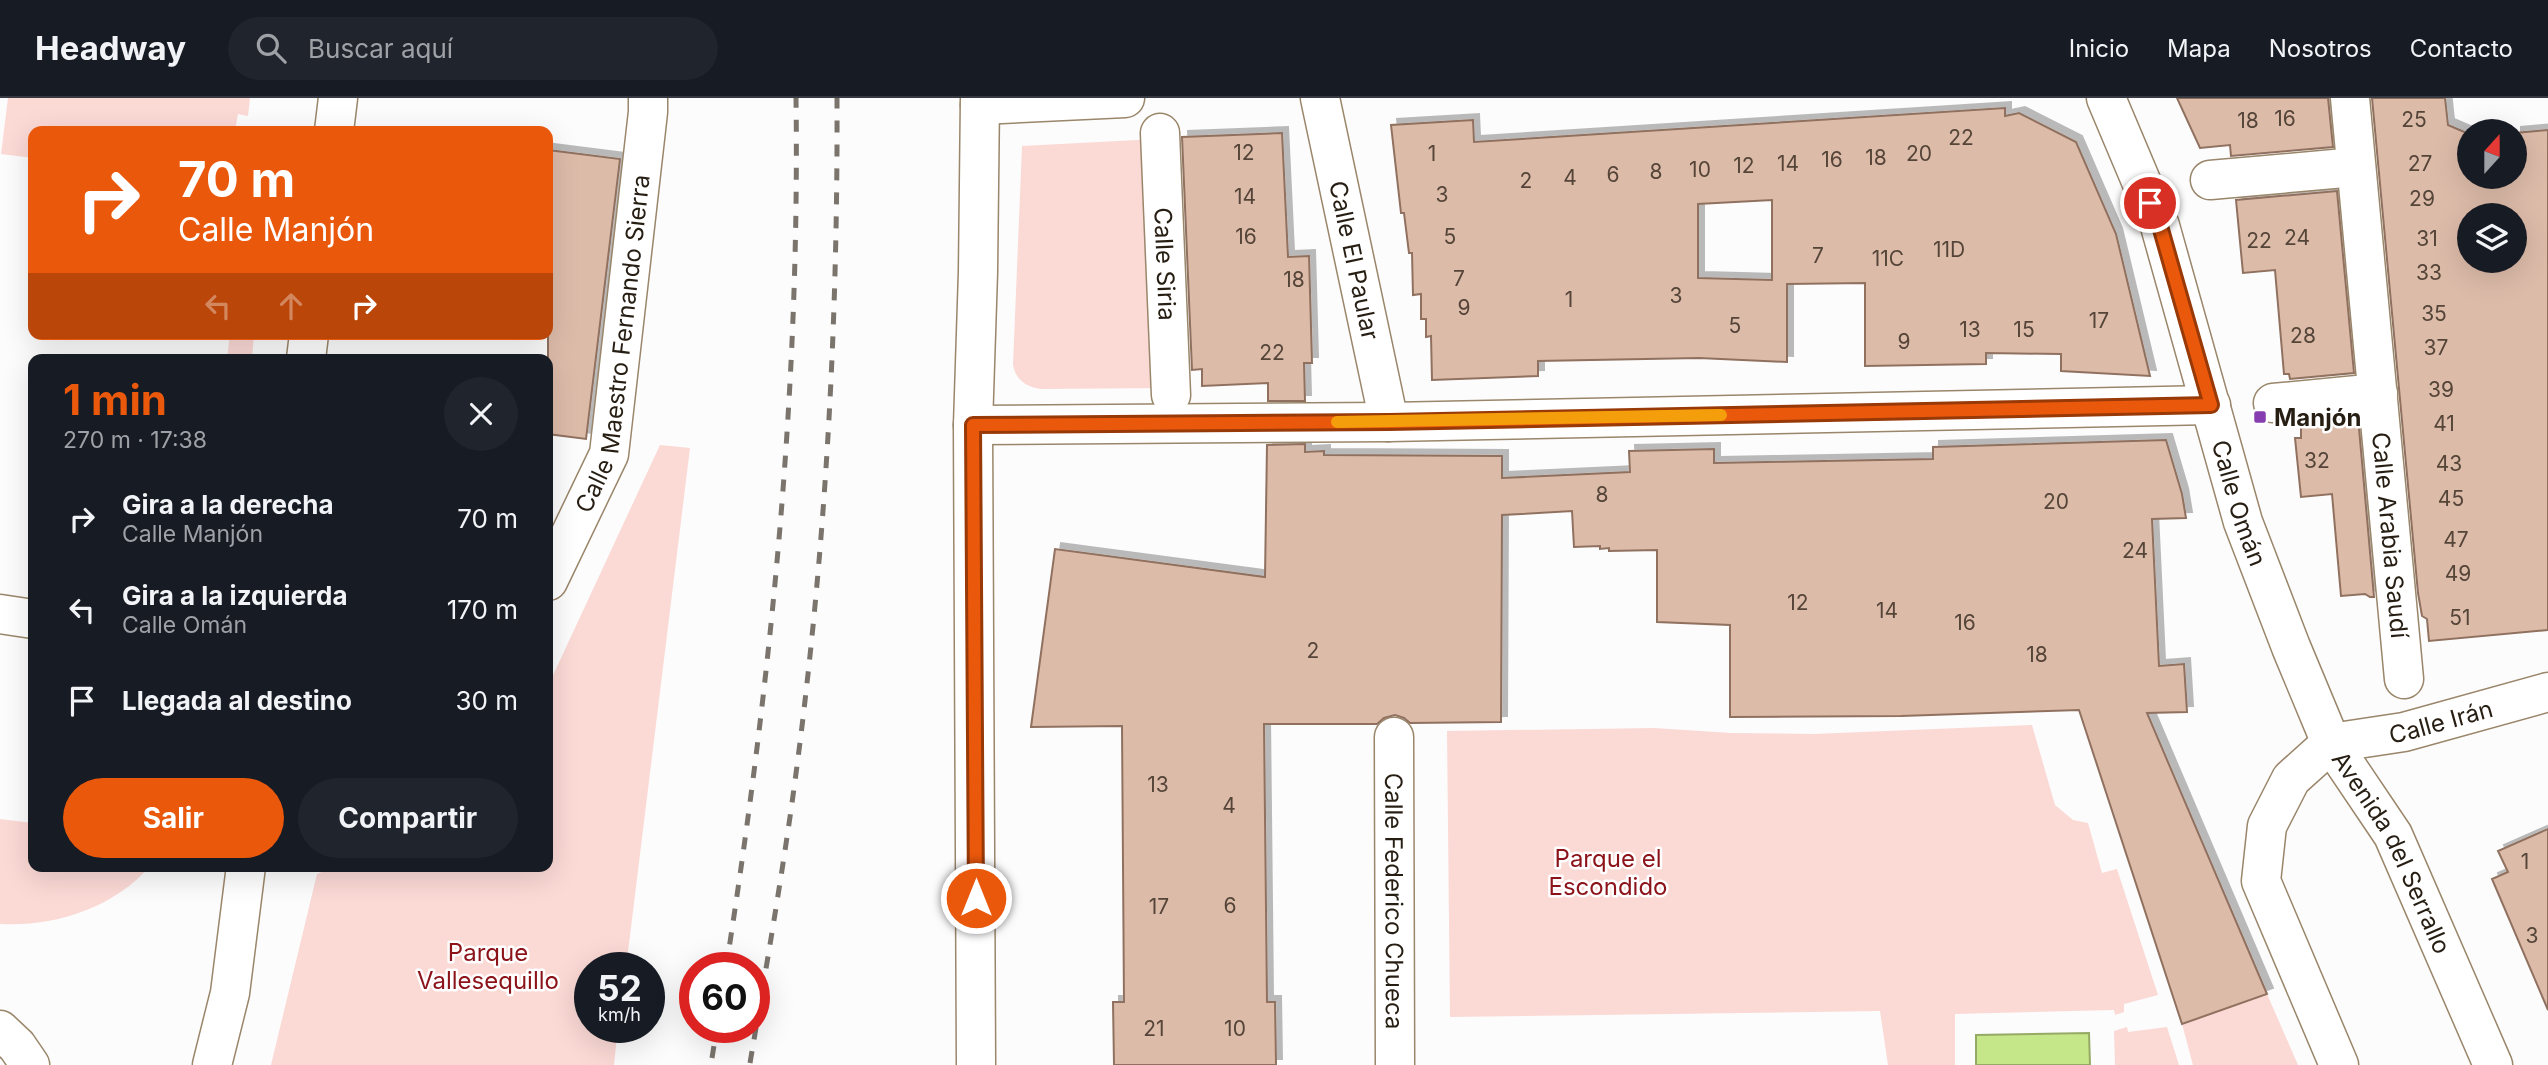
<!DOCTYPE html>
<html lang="es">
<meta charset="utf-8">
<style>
:root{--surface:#171b24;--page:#20242c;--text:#f1f3f6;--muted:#9ea1a6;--line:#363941;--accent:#ea580c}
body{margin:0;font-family:Inter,sans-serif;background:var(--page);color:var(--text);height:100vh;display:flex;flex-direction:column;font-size:26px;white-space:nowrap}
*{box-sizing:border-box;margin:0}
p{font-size:23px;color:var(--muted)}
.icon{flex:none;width:38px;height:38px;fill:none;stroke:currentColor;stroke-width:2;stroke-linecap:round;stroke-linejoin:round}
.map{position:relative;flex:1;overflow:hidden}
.panel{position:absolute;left:28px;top:256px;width:525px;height:518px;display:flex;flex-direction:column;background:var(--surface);border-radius:14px;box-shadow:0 7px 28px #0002}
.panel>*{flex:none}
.hud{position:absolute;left:28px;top:28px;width:525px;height:214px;border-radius:14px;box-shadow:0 7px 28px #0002;background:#ea580c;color:#fff;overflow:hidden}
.needle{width:46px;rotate:21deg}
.controls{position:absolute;left:2457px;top:21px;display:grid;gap:14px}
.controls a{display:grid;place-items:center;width:70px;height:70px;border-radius:50%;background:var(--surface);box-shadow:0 7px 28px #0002;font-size:35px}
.speed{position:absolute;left:574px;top:854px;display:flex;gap:14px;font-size:35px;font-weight:700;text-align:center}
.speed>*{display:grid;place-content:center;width:91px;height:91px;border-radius:50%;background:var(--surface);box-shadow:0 7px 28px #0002;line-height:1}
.speed small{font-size:18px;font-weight:400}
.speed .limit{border:10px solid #d22;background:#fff;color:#111}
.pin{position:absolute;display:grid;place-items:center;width:60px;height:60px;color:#fff;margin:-30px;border:4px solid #fff;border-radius:50%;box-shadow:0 2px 7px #0007}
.me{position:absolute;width:77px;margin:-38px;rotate:0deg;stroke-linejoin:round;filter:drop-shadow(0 0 5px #0008)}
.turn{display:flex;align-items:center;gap:24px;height:147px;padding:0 35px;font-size:32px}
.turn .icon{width:91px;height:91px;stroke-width:2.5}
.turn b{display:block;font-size:49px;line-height:60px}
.lanes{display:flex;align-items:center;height:66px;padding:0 35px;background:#0003;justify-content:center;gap:35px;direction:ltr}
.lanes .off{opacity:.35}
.round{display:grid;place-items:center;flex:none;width:74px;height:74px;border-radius:37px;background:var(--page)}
.head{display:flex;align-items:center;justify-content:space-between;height:119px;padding:0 35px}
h1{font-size:42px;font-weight:700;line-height:52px;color:var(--accent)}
.cta{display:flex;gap:14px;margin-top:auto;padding:14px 35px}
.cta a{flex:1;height:80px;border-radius:42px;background:var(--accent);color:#fff;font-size:28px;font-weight:700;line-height:80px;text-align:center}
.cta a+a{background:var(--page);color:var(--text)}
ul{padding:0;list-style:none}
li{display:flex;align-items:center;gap:21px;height:91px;padding:0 35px}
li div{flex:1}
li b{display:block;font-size:26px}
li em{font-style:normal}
header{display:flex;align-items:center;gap:42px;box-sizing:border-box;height:98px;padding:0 35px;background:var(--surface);border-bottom:2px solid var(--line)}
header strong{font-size:33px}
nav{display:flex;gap:38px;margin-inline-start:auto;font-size:24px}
.search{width:490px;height:63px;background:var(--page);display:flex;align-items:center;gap:18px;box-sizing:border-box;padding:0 24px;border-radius:38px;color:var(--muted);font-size:26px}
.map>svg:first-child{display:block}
.green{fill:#fbd9d5}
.water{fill:#c5e689;stroke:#96aa66;stroke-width:2}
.building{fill:#ddbba9;stroke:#907160;stroke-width:2;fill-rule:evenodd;filter:url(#shadow)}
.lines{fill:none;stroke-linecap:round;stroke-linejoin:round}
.pedestrian-casing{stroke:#9a866a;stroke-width:41}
.minor-casing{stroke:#9a866a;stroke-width:41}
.tertiary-casing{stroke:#9a866a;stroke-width:41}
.primary-casing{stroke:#9a866a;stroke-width:41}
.pedestrian{stroke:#fff;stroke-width:38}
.minor{stroke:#fff;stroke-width:38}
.tertiary{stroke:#fff;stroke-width:38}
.primary{stroke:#fff;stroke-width:38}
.rail{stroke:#7a746d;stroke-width:5;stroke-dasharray:12 12;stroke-linecap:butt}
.route-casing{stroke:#983908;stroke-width:18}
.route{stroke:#ea580c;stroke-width:12}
.slow{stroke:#f59e0b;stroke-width:12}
.poi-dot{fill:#863db0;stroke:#fff;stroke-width:2.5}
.labels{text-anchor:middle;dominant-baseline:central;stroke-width:5;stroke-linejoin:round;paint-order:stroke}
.number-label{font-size:21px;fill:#544538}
.street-label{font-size:24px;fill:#271e13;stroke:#fff}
.poi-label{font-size:24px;font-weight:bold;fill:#271e13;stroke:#fff;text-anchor:start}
.park-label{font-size:24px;fill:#8c1319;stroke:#fff}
</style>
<header>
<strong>Headway</strong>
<div class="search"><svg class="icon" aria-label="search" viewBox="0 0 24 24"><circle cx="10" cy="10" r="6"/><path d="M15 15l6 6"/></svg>Buscar aquí</div>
<nav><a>Inicio</a><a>Mapa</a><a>Nosotros</a><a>Contacto</a></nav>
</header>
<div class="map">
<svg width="2548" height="967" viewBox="0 0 2548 967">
<defs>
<filter id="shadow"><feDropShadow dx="6" dy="-6" stdDeviation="0" flood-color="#0004"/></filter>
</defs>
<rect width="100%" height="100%" fill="#fcfcfc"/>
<!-- green -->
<path class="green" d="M 8,0 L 250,0 L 248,18 L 238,16 L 235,33 L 33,33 L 33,60 L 1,56 Z
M 1156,41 L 1165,290 L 1041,291 C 1026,289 1016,282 1013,267 L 1022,48 Z
M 230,236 L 254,236 L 252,261 L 227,261 Z
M 660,347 L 690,350 L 626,870 L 590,870 L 590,929 L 618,929 L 614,967 L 271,967 L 317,776 L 336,768 L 548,768 L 548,588 Z
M 2032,627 L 2055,707 L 2073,722 L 2088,725 L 2102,775 L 2117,771 L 2158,897 L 2124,906 L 2124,914 L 2115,917 L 2114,912 L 1955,916 L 1955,967 L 1888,967 L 1880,913 L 1450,919 L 1447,633 L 1654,630 L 1731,635 L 1814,636 Z
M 0,721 L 33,725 L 33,768 L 150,768 C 114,810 54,829 0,826 Z
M 2267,896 L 2298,967 L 2193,967 L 2182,926 Z
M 2127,929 L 2128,934 L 2167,929 L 2179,967 L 2115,967 L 2114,933 Z"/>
<!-- water -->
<path class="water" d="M 2089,935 L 2090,967 L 1976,967 L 1976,937 Z"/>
<!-- building -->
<path class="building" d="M 2177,0 L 2328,0 L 2333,49 L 2231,58 L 2230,47 L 2200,50 Z
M 2372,0 L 2445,0 L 2448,27 L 2469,36 L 2469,79 L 2515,79 L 2515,35 L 2548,32 L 2548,532 L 2429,543 L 2427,521 L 2422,518 L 2418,495 ZM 2469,117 L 2515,117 L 2515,163 L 2469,163 Z
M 2005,10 L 2005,18 L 2019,15 L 2076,44 L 2116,136 L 2150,278 L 2061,273 L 2061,256 L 1986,255 L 1986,266 L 1865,268 L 1865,185 L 1787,186 L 1787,264 L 1699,260 L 1538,263 L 1538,278 L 1432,282 L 1431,238 L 1426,239 L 1426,221 L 1421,221 L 1421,196 L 1413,197 L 1412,155 L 1409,155 L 1404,115 L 1401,115 L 1391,27 L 1473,22 L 1474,44 ZM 1772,102 L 1772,182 L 1698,180 L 1698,106 Z
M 1282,35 L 1288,159 L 1309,158 L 1312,265 L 1304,265 L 1305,303 L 1268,303 L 1268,285 L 1202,288 L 1202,271 L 1192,272 L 1182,39 Z
M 548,52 L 620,61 L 586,341 L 548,336 Z
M 2337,93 L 2354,275 L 2290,281 L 2289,276 L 2284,276 L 2275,172 L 2243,175 L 2236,102 Z
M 2358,319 L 2374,499 L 2370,499 L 2365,496 L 2341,498 L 2332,396 L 2301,399 L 2295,340 L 2301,340 L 2301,324 Z
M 2166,342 L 2182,396 L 2186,420 L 2152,421 L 2159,568 L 2184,566 L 2187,614 L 2147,615 L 2267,896 L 2182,926 L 2079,612 L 1901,618 L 1730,619 L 1730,527 L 1657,524 L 1657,452 L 1609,453 L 1609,450 L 1600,451 L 1600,448 L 1574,449 L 1572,413 L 1502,417 L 1501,624 L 1410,625 L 1404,620 L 1395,617 L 1384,620 L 1377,626 L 1264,626 L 1267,904 L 1275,904 L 1276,967 L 1114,967 L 1113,904 L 1124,904 L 1122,628 L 1031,629 L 1055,451 L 1265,479 L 1267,347 L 1305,346 L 1305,354 L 1324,353 L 1324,357 L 1502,358 L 1502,380 L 1630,374 L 1629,353 L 1714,351 L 1714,365 L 1933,361 L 1933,349 Z
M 2548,731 L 2548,912 L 2492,781 L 2508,774 L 2498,753 Z"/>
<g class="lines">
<!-- pedestrian casing -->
<g class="pedestrian-casing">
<g id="pedestrian">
<path id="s1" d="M 2350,0 L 2404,581"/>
<path id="s2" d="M 1160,35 L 1171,297"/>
<path d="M 2210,82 L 2356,69"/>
<path d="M 2273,305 L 2378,295"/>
</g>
</g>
<!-- minor casing -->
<g class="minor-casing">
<g id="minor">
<path id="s3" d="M 1320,0 L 1389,324"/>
<path d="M 980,7 L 1125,0"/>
<path d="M 973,327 L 1389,324 L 2211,307"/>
<path id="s4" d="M 548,483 L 609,356 L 648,14 L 648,0"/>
<path d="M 0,516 L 33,521"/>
<path id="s5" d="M 1394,639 L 1395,967"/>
<path id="s6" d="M 2331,645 L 2404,634 L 2548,594"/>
</g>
</g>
<!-- tertiary casing -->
<g class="tertiary-casing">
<g id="tertiary">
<path id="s7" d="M 2106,0 L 2160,128 L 2243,424 L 2291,549 L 2331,645 L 2393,737 L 2493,967"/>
<path d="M 334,33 L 338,0"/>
<path d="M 306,261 L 309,236"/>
<path d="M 2331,645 L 2291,681 L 2267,728 L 2261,783 L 2339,967"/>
<path d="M 0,932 L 17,948 L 30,967"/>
<path d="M 212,967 L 230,895 L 246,768"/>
</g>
</g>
<!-- primary casing -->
<g class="primary-casing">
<path id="primary" d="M 976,967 L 973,327 L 978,174 L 980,0"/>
</g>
<!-- pedestrian -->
<use href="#pedestrian" class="pedestrian"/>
<!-- minor -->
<use href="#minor" class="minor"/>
<!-- tertiary -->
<use href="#tertiary" class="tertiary"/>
<!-- primary -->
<use href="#primary" class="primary"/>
<!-- rail -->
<path class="rail" d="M 726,870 C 771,583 800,291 796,0
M 712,960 L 717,929
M 750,965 C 764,883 778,801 790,719 C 824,481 838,240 837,0"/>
</g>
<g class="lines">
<!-- route casing -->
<g class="route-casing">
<path id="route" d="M 976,800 L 973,327 L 1389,324 L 2211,307 L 2160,128 L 2150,105"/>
</g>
<!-- route -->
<use href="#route" class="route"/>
<!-- slow -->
<path class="slow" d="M 1337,324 L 1721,317"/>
</g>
<!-- markers -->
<rect class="poi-dot" x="2253" y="312" width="14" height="14" rx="3.5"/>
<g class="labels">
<!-- number labels -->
<g class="number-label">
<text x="2285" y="20">16</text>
<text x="2414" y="21">25</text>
<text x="2248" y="22">18</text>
<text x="1961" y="39">22</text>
<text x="1244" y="54">12</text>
<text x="1432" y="55">1</text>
<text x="1919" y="55">20</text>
<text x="1876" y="59">18</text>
<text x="1832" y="61">16</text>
<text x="1788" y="65">14</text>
<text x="2420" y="65">27</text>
<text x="1744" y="67">12</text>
<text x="1700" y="71">10</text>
<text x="1656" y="73">8</text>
<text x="1613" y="76">6</text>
<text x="1570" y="79">4</text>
<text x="1526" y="82">2</text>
<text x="1442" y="96">3</text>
<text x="1245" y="98">14</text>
<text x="2422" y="100">29</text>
<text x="1246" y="138">16</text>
<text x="1450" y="138">5</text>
<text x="2297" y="139">24</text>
<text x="2427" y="140">31</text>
<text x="2259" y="142">22</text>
<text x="1949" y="151">11D</text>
<text x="1818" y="157">7</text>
<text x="1888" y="160">11C</text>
<text x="2429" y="174">33</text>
<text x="1459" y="180">7</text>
<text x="1294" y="181">18</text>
<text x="1676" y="197">3</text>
<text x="1569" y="201">1</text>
<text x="1464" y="209">9</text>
<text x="2434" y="215">35</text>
<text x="2099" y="222">17</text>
<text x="1735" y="227">5</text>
<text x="1970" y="231">13</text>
<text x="2024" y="231">15</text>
<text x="2303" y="237">28</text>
<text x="1904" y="243">9</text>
<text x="2436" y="249">37</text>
<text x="1272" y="254">22</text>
<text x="2441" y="291">39</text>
<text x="2444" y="325">41</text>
<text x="2317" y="362">32</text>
<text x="2449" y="365">43</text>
<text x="1602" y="396">8</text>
<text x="2451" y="400">45</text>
<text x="2056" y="403">20</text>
<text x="2456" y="441">47</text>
<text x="2135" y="452">24</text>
<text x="2458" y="475">49</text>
<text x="1798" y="504">12</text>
<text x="1887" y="512">14</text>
<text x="2460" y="519">51</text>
<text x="1965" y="524">16</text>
<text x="1313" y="552">2</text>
<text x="2037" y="556">18</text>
<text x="1158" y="686">13</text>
<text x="1229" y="707">4</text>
<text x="2525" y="763">1</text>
<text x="1230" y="807">6</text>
<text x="1159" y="808">17</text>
<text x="2532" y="837">3</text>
<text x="1154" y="930">21</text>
<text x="1235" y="930">10</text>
</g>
<!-- street labels -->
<g class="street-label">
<text stroke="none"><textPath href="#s3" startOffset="166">Calle El Paular</textPath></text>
<text stroke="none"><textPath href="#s2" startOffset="131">Calle Siria</textPath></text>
<text stroke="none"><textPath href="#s4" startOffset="250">Calle Maestro Fernando Sierra</textPath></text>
<text stroke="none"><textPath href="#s7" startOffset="427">Calle Omán</textPath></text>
<text stroke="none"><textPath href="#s1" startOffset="439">Calle Arabia Saudí</textPath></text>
<text stroke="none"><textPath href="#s6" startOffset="112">Calle Irán</textPath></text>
<text stroke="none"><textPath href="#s7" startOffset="810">Avenida del Serrallo</textPath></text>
<text stroke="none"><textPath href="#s5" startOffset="164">Calle Federico Chueca</textPath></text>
</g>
<!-- poi labels -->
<g class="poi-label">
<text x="2274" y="319">Manjón</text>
</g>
<!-- park labels -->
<g class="park-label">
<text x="1608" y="760">Parque el<tspan x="1608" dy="28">Escondido</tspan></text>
<text x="488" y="854">Parque<tspan x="488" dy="28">Vallesequillo</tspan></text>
</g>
</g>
</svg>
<div class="controls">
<a><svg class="needle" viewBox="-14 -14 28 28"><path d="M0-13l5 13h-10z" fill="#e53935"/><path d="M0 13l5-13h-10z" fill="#9ea1a6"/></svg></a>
<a><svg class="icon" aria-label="layers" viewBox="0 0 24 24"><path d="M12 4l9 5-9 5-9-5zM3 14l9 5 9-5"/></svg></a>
</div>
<div class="speed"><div>52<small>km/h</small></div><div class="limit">60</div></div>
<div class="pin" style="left:2150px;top:105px;background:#d93025"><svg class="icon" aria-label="arrive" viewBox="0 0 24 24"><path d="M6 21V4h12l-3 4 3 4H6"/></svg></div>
<svg class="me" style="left:976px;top:800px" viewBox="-20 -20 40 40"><circle r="17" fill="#ea580c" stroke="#fff" stroke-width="3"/><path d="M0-11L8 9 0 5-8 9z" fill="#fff"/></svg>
<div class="hud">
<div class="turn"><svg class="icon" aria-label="right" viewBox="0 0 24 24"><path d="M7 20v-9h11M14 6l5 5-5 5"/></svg><div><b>70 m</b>Calle Manjón</div></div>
<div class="lanes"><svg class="icon off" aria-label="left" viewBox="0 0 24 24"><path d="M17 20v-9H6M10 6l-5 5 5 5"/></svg><svg class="icon off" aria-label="ahead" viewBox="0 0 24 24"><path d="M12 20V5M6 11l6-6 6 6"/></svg><svg class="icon" aria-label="right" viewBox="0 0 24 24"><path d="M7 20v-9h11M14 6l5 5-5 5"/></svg></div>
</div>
<section class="panel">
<div class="head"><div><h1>1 min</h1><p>270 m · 17:38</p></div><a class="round"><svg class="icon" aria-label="close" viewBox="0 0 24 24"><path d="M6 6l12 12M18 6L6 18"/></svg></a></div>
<ul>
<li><svg class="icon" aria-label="right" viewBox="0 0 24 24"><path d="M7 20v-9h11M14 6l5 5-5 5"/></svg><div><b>Gira a la derecha</b><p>Calle Manjón</p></div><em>70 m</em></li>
<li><svg class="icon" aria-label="left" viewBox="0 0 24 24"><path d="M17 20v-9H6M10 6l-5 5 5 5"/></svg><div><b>Gira a la izquierda</b><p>Calle Omán</p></div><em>170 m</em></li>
<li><svg class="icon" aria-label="arrive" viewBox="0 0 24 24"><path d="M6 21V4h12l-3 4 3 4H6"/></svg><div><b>Llegada al destino</b></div><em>30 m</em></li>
</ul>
<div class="cta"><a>Salir</a><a>Compartir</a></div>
</section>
</div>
